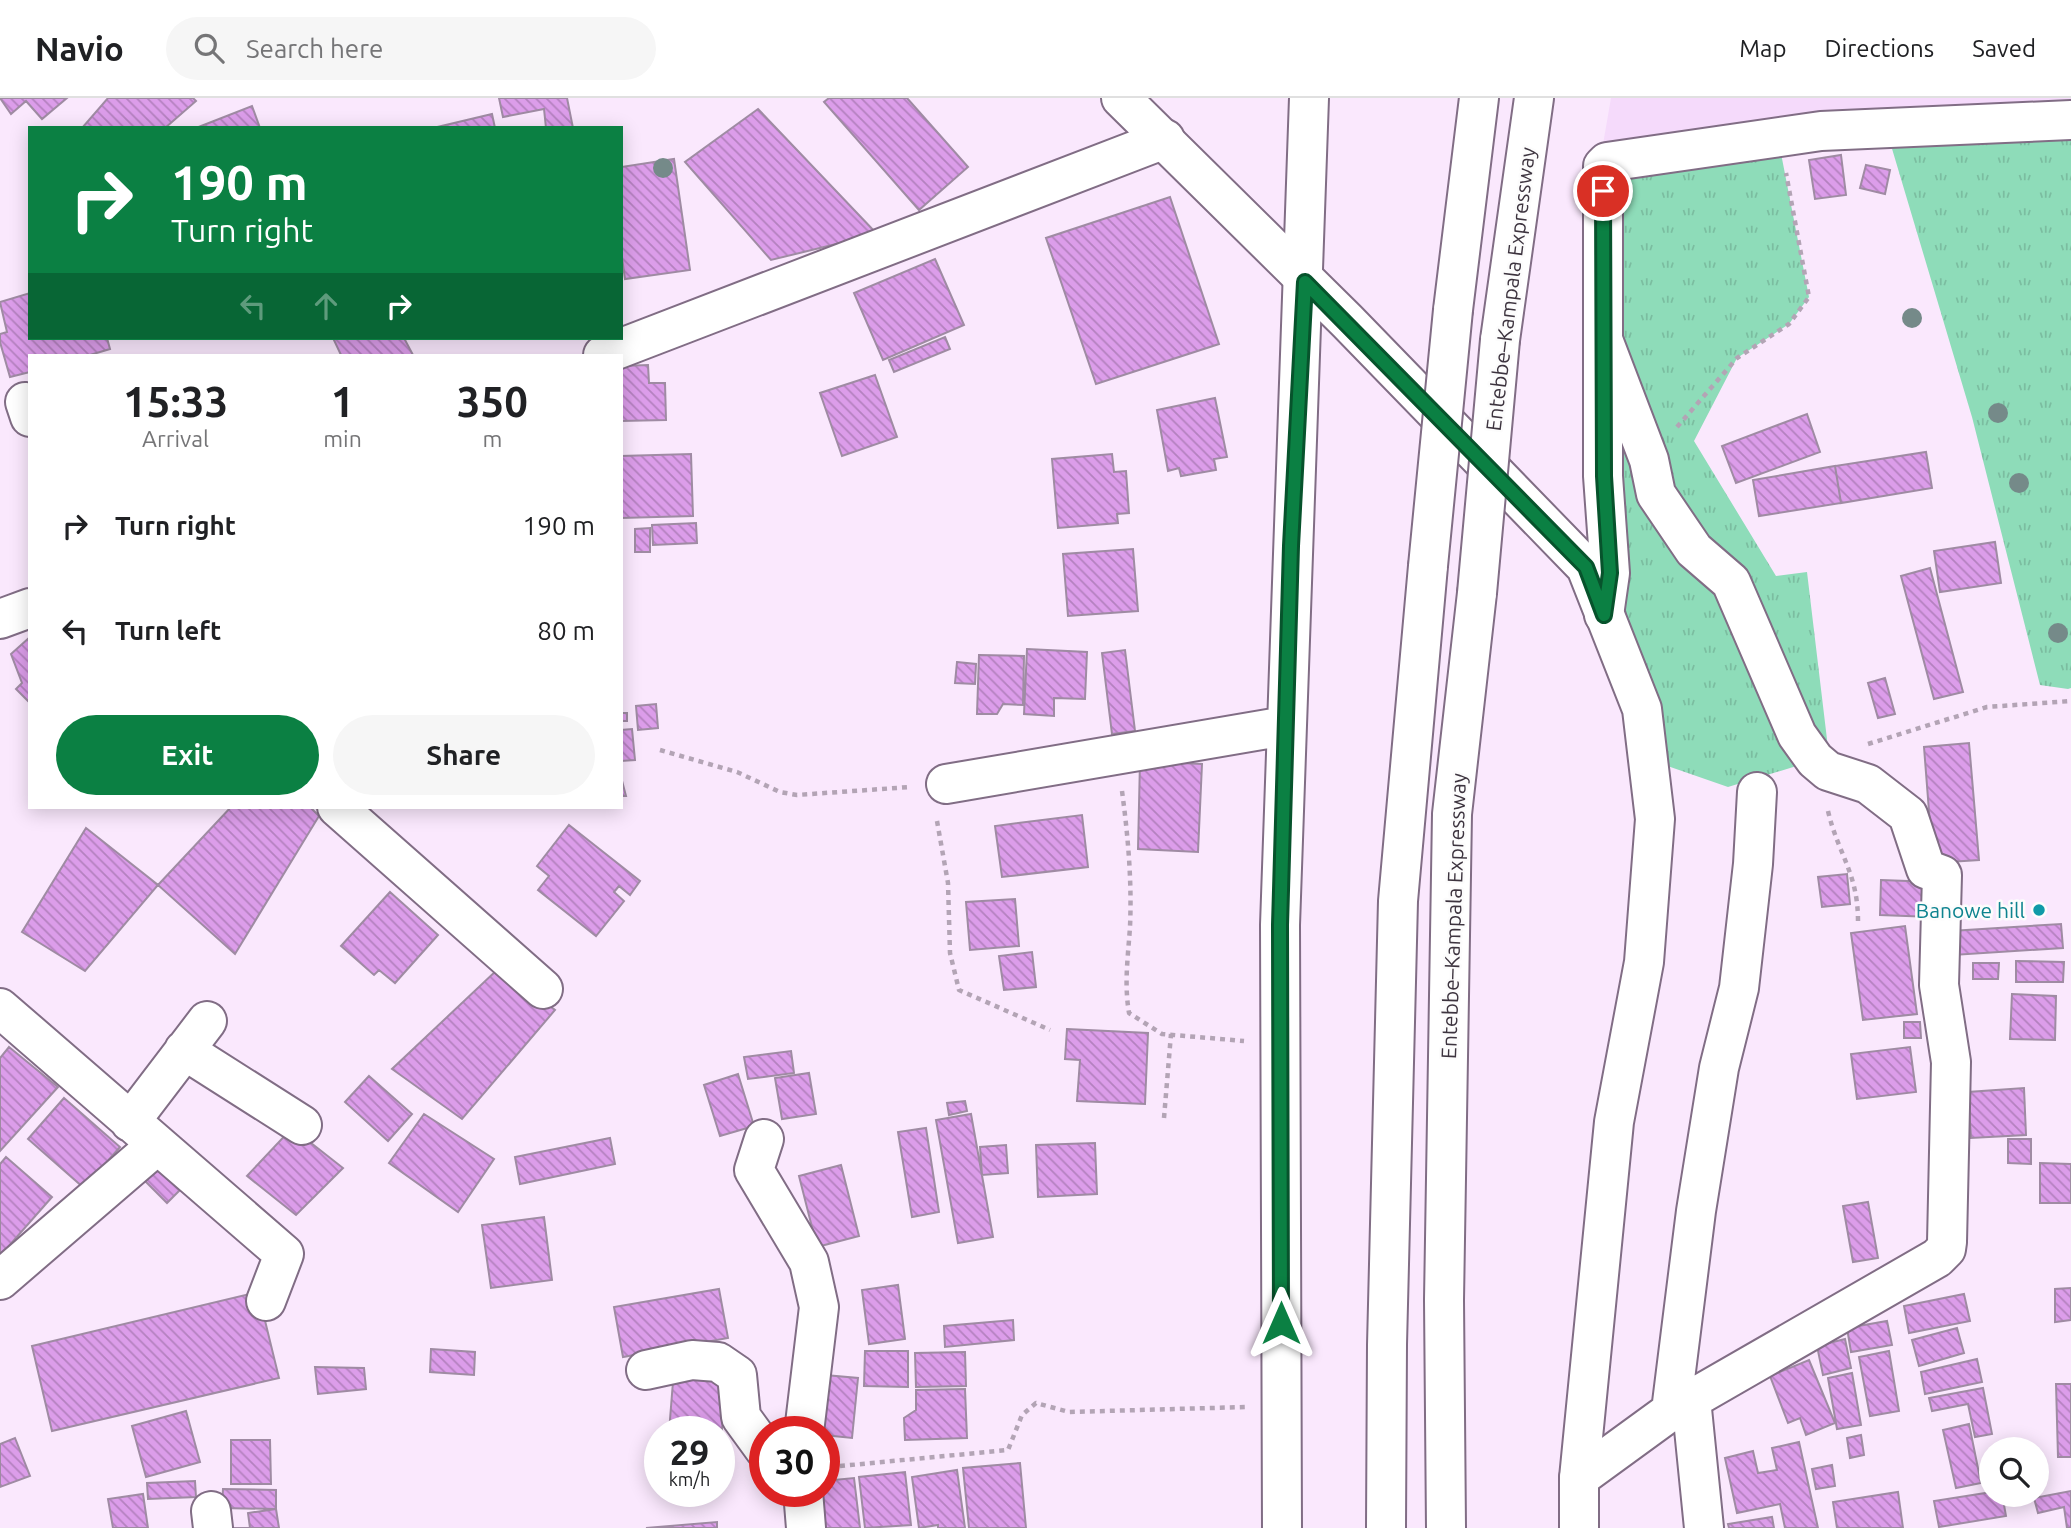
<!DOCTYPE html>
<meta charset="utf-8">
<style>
:root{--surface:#fff;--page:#f6f6f6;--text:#202124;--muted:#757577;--line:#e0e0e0;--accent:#0b8043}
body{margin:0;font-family:Ubuntu,sans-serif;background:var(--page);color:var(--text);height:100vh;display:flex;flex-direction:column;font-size:26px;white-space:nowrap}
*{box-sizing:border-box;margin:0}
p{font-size:23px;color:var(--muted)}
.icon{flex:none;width:38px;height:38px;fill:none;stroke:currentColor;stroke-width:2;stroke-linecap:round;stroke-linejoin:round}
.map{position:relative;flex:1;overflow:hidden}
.panel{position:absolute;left:28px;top:256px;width:595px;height:455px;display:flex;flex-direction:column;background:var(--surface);border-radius:0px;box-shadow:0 4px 18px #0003}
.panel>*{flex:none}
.banner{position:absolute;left:28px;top:28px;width:595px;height:214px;border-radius:0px;box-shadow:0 4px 18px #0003;background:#0b8043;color:#fff;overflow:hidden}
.buttons{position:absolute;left:1979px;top:1339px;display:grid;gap:14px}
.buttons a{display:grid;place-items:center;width:70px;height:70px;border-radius:50%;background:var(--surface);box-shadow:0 4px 18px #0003;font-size:35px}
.speed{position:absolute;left:644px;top:1318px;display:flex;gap:14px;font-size:35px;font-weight:700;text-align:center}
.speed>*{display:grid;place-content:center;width:91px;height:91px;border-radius:50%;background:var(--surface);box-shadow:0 4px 18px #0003;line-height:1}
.speed small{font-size:18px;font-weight:400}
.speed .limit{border:10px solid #d22;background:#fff;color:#111}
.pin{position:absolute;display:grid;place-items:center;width:60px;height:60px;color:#fff;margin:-30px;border:4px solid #fff;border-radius:50%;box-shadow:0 2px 7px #0007}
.me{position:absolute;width:77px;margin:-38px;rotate:0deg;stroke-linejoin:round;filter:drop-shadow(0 0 5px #0008)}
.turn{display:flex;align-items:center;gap:24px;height:147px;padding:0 28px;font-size:32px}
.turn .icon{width:91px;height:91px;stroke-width:2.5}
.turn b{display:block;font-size:49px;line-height:60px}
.lanes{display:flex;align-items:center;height:66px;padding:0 28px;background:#0003;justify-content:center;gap:35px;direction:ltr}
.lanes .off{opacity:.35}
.eta{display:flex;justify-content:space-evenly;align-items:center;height:119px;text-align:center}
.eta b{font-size:42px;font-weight:600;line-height:49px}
.action{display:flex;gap:14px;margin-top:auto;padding:14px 28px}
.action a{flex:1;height:80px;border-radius:42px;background:var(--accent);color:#fff;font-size:28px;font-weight:600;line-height:80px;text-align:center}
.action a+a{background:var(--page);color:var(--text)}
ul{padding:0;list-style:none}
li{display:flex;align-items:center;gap:21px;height:105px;padding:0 28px}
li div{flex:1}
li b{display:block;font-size:26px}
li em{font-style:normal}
header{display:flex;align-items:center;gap:42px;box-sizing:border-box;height:98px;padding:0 35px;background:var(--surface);border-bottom:2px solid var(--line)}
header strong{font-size:33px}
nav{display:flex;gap:38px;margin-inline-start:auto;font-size:24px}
.search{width:490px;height:63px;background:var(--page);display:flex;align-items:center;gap:18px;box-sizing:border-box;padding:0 24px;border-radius:38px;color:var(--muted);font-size:26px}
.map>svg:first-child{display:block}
.built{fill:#f5dafb}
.grass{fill:url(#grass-tufts)}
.building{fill:url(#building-back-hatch);stroke:#9f8ba3;stroke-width:2}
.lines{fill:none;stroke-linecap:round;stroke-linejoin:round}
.minor-casing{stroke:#816d85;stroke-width:42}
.tertiary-casing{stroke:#816d85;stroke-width:42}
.motorway-casing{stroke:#816d85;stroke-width:42}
.path{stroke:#b3a4b5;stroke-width:4.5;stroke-dasharray:5 5;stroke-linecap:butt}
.minor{stroke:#fff;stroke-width:38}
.tertiary{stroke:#fff;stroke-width:38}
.motorway{stroke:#fff;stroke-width:38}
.motorway-bridge-casing{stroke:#816d85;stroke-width:42;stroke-linecap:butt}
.motorway-bridge{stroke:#fff;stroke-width:38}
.tree{fill:#758a89}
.route-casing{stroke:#07532c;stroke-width:18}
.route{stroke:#0b8043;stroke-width:12}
.culture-dot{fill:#0f9aa8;stroke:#fcfcfc;stroke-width:2.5}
.labels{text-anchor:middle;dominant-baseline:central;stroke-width:5;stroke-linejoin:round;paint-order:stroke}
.street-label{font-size:21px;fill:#3d343f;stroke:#fcfcfc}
.culture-label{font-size:21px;fill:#0d838f;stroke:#fcfcfc;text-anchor:end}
</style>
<header>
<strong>Navio</strong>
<div class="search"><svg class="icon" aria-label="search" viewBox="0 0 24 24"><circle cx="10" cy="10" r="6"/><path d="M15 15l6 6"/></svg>Search here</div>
<nav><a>Map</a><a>Directions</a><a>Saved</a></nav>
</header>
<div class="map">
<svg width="2071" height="1430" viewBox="0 0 2071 1430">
<defs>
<pattern id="grass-tufts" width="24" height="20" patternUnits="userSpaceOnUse" patternTransform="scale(1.75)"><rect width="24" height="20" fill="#8edcb9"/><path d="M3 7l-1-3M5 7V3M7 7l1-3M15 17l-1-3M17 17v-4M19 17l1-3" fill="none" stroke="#7bbda0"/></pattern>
<pattern id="building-back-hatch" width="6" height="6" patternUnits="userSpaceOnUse" patternTransform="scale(1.75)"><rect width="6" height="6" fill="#dc9dea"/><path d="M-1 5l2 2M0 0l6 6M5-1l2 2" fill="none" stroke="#b481bf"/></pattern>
</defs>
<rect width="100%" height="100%" fill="#fae8fd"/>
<!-- built -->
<path class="built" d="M 1611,0 L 2071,0 L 2071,4 L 1602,52 Z"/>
<!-- grass -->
<path class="grass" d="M 2071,35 L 2071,590 L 2068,591 L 2040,587 L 1972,319 L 1890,44 Z
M 1778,40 L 1809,199 L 1789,226 L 1737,260 L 1694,343 L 1776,478 L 1807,474 L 1829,658 L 1728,689 L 1656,664 L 1614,582 L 1608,66 Z"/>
<!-- building -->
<path class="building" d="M 0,0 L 67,0 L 42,21 L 26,3 L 11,16 Z
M 108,0 L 193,0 L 196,3 L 165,30 L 82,30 Z
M 499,0 L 567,0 L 573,30 L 546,30 L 544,11 L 503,19 Z
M 829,0 L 907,0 L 968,69 L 919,112 L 824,4 Z
M 252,8 L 260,30 L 196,30 Z
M 758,11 L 877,136 L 771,162 L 685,64 Z
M 492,16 L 495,30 L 433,30 Z
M 1841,57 L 1846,97 L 1815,101 L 1809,62 Z
M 674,61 L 690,172 L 625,181 L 621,153 L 621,69 Z
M 1866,67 L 1890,72 L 1885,96 L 1860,90 Z
M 1170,99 L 1219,246 L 1096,286 L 1046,140 Z
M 935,161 L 964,227 L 883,262 L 854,195 Z
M 30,195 L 30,240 L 107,240 L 110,251 L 90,257 L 30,257 L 30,274 L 10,279 L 0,244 L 0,236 L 7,234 L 0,204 Z
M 945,239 L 950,251 L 894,274 L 889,262 Z
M 333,240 L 404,240 L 413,257 L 341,257 Z
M 648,267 L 649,285 L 665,285 L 666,322 L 621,323 L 621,268 Z
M 875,277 L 897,339 L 842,358 L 820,295 Z
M 1215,300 L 1227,359 L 1214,361 L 1216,372 L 1181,378 L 1179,370 L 1168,373 L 1157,312 Z
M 1807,316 L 1820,354 L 1736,385 L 1722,348 Z
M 1926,354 L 1932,390 L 1841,405 L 1835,368 Z
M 691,356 L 693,418 L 621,420 L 621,358 Z
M 1112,356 L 1114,374 L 1126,373 L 1129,415 L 1117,416 L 1118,425 L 1058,430 L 1052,361 Z
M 1835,368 L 1841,405 L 1759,418 L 1753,382 Z
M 696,425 L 697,445 L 653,447 L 652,427 Z
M 650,430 L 650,454 L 635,454 L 635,431 Z
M 1995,444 L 2001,485 L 1940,494 L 1934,453 Z
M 1133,451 L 1138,513 L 1068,518 L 1063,456 Z
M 1930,470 L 1963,594 L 1934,601 L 1901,478 Z
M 30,539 L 30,605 L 16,591 L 22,585 L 11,556 Z
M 1027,551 L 1087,554 L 1085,601 L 1054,600 L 1054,618 L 1024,616 Z
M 1125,552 L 1135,633 L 1112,636 L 1102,555 Z
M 979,557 L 1024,558 L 1023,607 L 1003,606 L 997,616 L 977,616 Z
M 957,564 L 976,566 L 975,586 L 955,585 Z
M 1885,580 L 1895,616 L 1878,620 L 1868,585 Z
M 656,606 L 658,630 L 638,632 L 636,608 Z
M 621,615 L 627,615 L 627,623 L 621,623 Z
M 632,631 L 635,662 L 621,663 L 621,632 Z
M 1969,645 L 1979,762 L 1933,765 L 1924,649 Z
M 1140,663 L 1202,666 L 1198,754 L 1138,751 Z
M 621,679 L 626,698 L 621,698 Z
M 231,709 L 310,709 L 319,718 L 235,856 L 158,787 Z
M 1082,717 L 1088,769 L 1002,779 L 995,728 Z
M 569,727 L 640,783 L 630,797 L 619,788 L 614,794 L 624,803 L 596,838 L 538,792 L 549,778 L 537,768 Z
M 86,730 L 158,787 L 85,873 L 22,834 Z
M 1847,776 L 1850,806 L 1822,809 L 1818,779 Z
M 1881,782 L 1934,784 L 1932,819 L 1880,817 Z
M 390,794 L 438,837 L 395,885 L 379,872 L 374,877 L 341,848 Z
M 1015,801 L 1019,848 L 970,852 L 966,804 Z
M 2061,826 L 2063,850 L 1953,857 L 1951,833 Z
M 1905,828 L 1917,916 L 1863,922 L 1851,835 Z
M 1032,854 L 1036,889 L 1004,892 L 999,858 Z
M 2016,863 L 2064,864 L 2063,884 L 2016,884 Z
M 1973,865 L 1999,865 L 1998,881 L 1973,881 Z
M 499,870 L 555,912 L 462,1021 L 392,971 Z
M 2012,896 L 2056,898 L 2055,942 L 2010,941 Z
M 1904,924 L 1920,924 L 1921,940 L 1904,940 Z
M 1067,931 L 1148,935 L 1145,1006 L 1077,1003 L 1080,962 L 1065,961 Z
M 9,949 L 58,989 L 0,1053 L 0,960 Z
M 1910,949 L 1916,994 L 1857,1001 L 1851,956 Z
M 791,953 L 794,975 L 748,981 L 744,959 Z
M 809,975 L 816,1016 L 782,1021 L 775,980 Z
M 738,976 L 754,1028 L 720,1038 L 704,987 Z
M 369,978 L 412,1016 L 388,1043 L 345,1004 Z
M 2024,990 L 2026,1037 L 1971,1040 L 1968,994 Z
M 64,1000 L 120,1049 L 84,1090 L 28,1041 Z
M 965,1003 L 967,1013 L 949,1017 L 947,1005 Z
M 424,1016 L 494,1061 L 458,1114 L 389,1065 Z
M 971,1016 L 993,1139 L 958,1145 L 936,1022 Z
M 292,1030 L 343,1070 L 296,1117 L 247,1078 Z
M 926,1030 L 939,1114 L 912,1119 L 898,1034 Z
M 610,1040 L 615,1066 L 520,1086 L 515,1059 Z
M 2008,1041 L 2031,1041 L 2031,1066 L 2008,1065 Z
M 1095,1045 L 1097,1096 L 1038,1099 L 1036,1047 Z
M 1006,1047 L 1008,1075 L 982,1077 L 980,1049 Z
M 6,1059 L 52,1099 L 0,1158 L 0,1066 Z
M 161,1065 L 184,1088 L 167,1105 L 144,1082 Z
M 2040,1065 L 2071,1066 L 2071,1105 L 2040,1105 Z
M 841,1067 L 859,1138 L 817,1149 L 799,1078 Z
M 1868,1104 L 1878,1160 L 1853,1164 L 1843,1108 Z
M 544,1119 L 552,1182 L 491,1190 L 482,1127 Z
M 898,1187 L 905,1241 L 869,1246 L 862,1192 Z
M 2071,1190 L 2071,1222 L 2055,1224 L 2055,1191 Z
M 719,1191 L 728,1240 L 623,1259 L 614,1209 Z
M 258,1194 L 279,1280 L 52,1333 L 32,1248 Z
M 1964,1196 L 1970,1223 L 1909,1235 L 1904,1208 Z
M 1013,1222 L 1014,1242 L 945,1249 L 944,1228 Z
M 1887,1223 L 1892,1247 L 1851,1254 L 1847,1230 Z
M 1957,1230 L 1964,1255 L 1919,1268 L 1912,1242 Z
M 1845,1241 L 1851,1270 L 1823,1277 L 1817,1248 Z
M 431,1251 L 475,1254 L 474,1277 L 430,1274 Z
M 865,1253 L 908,1253 L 908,1289 L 864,1288 Z
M 1889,1253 L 1899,1313 L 1870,1318 L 1859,1259 Z
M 965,1254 L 966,1288 L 916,1289 L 915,1255 Z
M 1977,1261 L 1982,1284 L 1925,1296 L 1921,1274 Z
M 1809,1262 L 1835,1325 L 1806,1337 L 1800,1320 L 1788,1325 L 1770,1278 Z
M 315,1269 L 364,1270 L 366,1291 L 318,1296 Z
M 674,1271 L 727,1276 L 721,1342 L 719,1334 L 669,1334 Z
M 1852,1275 L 1861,1327 L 1837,1331 L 1828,1280 Z
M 825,1277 L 858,1280 L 852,1340 L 824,1337 L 824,1334 L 819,1334 Z
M 2056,1286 L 2071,1286 L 2071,1359 L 2058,1359 Z
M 1983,1290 L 1992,1336 L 1975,1339 L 1968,1306 L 1932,1313 L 1929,1300 Z
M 965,1291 L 967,1340 L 905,1342 L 904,1320 L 916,1312 L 916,1292 Z
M 186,1313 L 200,1364 L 146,1379 L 132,1328 Z
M 1969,1326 L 1981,1385 L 1956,1390 L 1943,1332 Z
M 1861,1337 L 1864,1357 L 1850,1360 L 1847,1340 Z
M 15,1340 L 30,1378 L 0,1389 L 0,1346 Z
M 231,1342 L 270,1342 L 271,1386 L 231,1386 Z
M 1799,1344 L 1818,1430 L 1785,1430 L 1780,1406 L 1737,1415 L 1725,1360 L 1753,1353 L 1758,1375 L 1777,1372 L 1772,1350 Z
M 1020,1365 L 1026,1430 L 969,1430 L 963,1370 Z
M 1832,1367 L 1835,1388 L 1816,1391 L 1812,1371 Z
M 957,1372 L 965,1430 L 938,1430 L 938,1427 L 919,1430 L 912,1379 Z
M 905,1374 L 911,1427 L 865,1430 L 859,1379 Z
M 854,1380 L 860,1430 L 820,1430 L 816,1393 L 824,1393 L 824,1383 Z
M 195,1383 L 196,1399 L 148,1401 L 147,1385 Z
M 223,1391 L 276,1392 L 276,1411 L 222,1410 Z
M 2071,1393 L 2071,1430 L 2067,1430 L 2064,1409 L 2038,1415 L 2034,1400 Z
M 1898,1394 L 1903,1430 L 1837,1430 L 1833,1404 Z
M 1992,1394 L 1992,1396 L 2002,1396 L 2006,1418 L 1939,1429 L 1934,1403 Z
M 143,1396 L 148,1430 L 113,1430 L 108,1401 Z
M 276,1411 L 279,1430 L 230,1430 L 250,1430 L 248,1415 Z
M 1772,1419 L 1774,1430 L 1729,1430 L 1728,1426 Z
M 717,1424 L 717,1430 L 646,1430 Z"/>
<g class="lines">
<!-- minor casing -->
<g class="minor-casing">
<path id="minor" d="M 603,257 L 1165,41
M 25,304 L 30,319
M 1604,517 L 1610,475 L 1603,378 L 1603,68 L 1607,64 L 1821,33 L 2071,22
M 0,521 L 30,510
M 946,686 L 1285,628
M 337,709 L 543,891
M 0,910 L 284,1156 L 266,1203
M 184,952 L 302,1027
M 130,1024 L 207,923
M 764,1041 L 754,1072 L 809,1164 L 819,1209 L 804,1334
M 0,1182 L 157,1047
M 646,1272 L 692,1262 L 718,1264 L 737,1277 L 741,1319 L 765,1352
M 1691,1301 L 1704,1430
M 1671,1313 L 1696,1113 L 1719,970 L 1739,890 L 1753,766 L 1757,694
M 1579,1380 L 1671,1313 L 1937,1160 L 1946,1151 L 1947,1144 L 1951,964 L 1939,887 L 1942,777 L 1926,771 L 1908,717 L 1868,686 L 1828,673 L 1815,662 L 1797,637 L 1731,484 L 1694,452 L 1656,396 L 1649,362 L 1604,244
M 803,1393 L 806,1430
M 211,1413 L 213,1430
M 1282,1430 L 1280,827 L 1309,0"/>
</g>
<!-- tertiary casing -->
<g class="tertiary-casing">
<path id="tertiary" d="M 1121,0 L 1347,223 L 1586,469 L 1642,611 L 1655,721 L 1644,864 L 1614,1024 L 1579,1380 L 1579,1430"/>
</g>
<!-- motorway casing -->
<g class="motorway-casing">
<path id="motorway" d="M 1453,212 L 1479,0
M 1500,242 L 1534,0
M 1386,1430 L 1387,1247 L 1398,803 L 1428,468
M 1446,1430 L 1444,1202 L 1452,716 L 1477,495"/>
</g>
<!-- path -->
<path class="path" d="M 1677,329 L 1737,260 L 1789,226 L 1809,199 L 1786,75
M 1868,646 L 1987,609 L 2071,603
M 660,652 L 737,674 L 780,694 L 797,697 L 910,689
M 1122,693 C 1128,738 1132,783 1130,829 C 1128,859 1124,885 1129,915 L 1162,936 L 1244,943
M 1828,713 C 1838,756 1858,775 1858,823
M 937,723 L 948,785 L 950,855 L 959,892 L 1050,932
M 1164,1020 L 1171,936
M 830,1369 L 1008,1352 L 1022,1317 L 1036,1305 L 1069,1314 L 1246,1309"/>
<!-- minor -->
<use href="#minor" class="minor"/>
<!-- tertiary -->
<use href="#tertiary" class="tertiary"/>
<!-- motorway -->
<use href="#motorway" class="motorway"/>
<!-- motorway-bridge casing -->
<g class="motorway-bridge-casing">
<path id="motorway-bridge" d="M 1428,468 L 1453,212
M 1477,495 L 1500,242"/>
</g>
<!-- motorway-bridge -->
<use href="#motorway-bridge" class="motorway-bridge"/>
</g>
<!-- trees -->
<g class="tree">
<circle cx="663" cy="70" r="10"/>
<circle cx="1912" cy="220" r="10"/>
<circle cx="1998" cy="315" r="10"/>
<circle cx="2019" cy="385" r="10"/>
<circle cx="2058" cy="535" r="10"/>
</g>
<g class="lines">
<!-- route casing -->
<g class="route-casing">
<path id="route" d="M 1281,1225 L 1280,827 L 1291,448 L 1305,184 L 1586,469 L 1604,517 L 1610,475 L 1604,378 L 1603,93"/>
</g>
<!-- route -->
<use href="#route" class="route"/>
</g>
<!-- markers -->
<circle class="culture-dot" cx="2039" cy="812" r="7"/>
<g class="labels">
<!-- street labels -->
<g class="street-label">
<text transform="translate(1510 191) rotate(-83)">Entebbe–Kampala Expressway</text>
<text transform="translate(1453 818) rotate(-88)">Entebbe–Kampala Expressway</text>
</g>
<!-- culture labels -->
<g class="culture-label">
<text x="2025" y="812">Banowe hill</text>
</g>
</g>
</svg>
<div class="buttons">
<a><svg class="icon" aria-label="search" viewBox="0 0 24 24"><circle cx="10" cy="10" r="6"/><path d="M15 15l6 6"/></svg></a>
</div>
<div class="speed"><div>29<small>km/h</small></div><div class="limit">30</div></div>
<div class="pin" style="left:1603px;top:93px;background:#d93025"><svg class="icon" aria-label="arrive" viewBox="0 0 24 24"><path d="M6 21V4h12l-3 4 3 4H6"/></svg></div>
<svg class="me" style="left:1281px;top:1225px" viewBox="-20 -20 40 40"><path d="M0-17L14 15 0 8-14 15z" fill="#0b8043" stroke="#fff" stroke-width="4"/></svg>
<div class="banner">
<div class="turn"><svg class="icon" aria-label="right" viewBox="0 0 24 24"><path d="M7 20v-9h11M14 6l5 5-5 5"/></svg><div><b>190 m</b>Turn right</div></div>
<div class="lanes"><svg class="icon off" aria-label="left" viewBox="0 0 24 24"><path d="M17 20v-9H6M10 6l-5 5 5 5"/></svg><svg class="icon off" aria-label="ahead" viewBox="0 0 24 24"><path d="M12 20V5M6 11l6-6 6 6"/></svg><svg class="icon" aria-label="right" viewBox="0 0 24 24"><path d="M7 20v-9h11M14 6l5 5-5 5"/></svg></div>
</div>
<section class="panel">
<div class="eta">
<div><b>15:33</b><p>Arrival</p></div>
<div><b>1</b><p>min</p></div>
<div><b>350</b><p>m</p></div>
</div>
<ul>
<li><svg class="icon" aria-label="right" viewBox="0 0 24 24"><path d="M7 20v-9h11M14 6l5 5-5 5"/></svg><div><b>Turn right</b></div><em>190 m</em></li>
<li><svg class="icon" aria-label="left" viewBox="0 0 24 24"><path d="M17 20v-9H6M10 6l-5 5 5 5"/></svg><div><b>Turn left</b></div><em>80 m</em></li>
</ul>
<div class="action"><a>Exit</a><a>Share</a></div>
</section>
</div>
